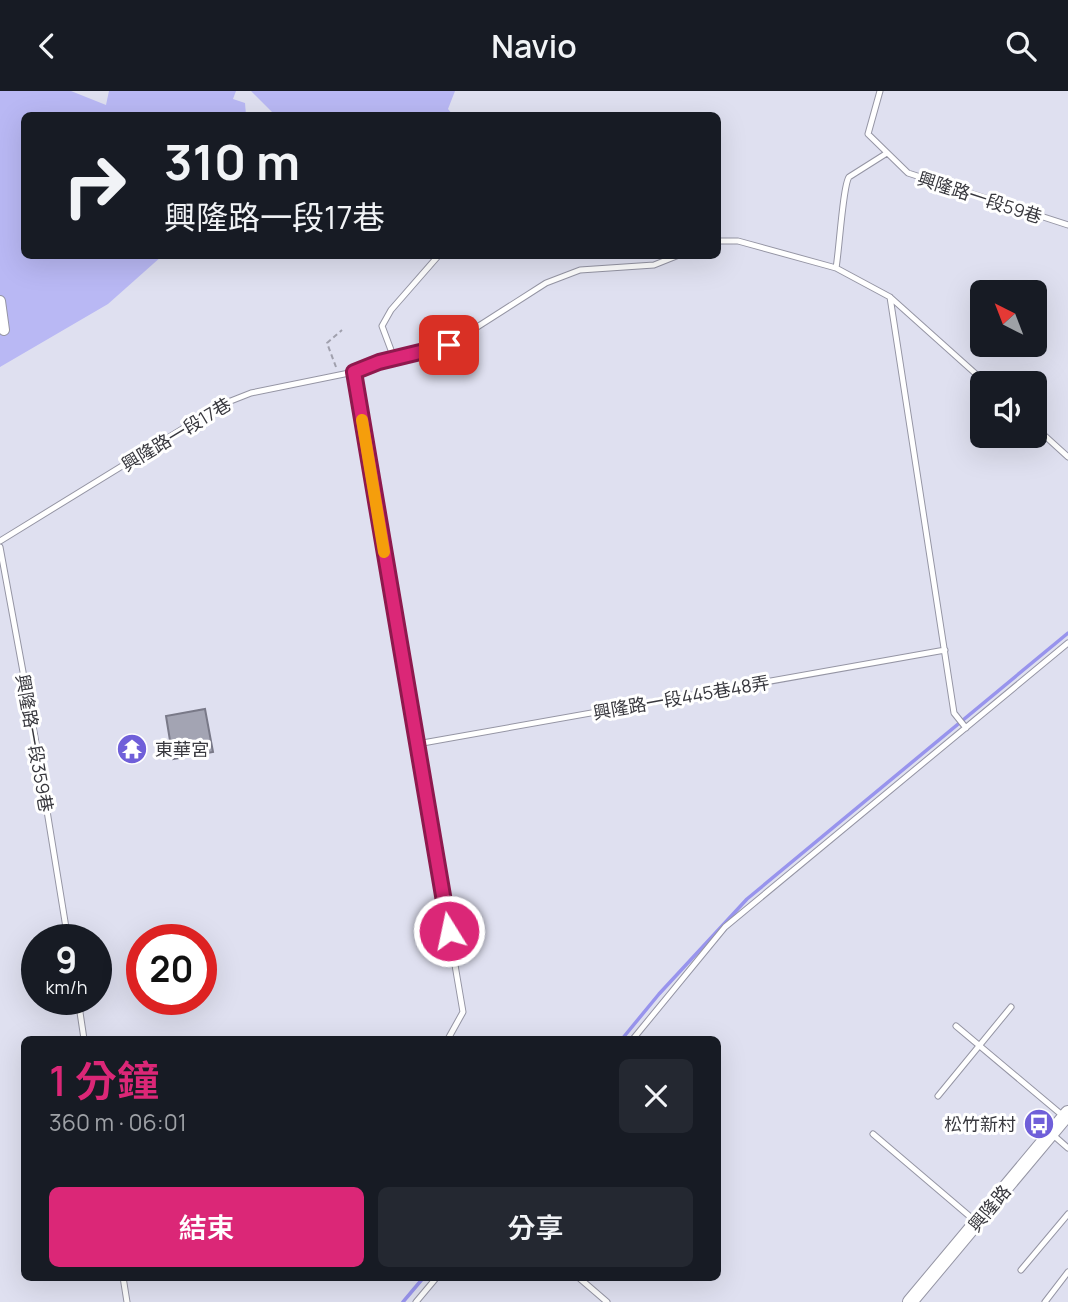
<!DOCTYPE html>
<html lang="zh-TW">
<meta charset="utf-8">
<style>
:root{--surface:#171b24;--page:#242831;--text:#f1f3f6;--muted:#9ea1a6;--accent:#db2777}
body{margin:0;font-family:Manrope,"Noto Sans TC",sans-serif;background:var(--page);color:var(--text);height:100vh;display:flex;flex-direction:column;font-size:26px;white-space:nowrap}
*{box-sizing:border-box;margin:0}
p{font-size:23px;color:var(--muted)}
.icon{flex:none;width:38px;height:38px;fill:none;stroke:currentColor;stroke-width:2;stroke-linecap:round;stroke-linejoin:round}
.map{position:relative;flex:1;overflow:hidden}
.side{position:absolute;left:21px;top:945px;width:700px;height:245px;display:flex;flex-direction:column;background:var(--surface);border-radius:10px;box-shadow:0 7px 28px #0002}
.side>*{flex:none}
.top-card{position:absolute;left:21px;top:21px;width:700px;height:147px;border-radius:10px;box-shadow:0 7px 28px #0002;background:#171b24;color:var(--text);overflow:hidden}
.needle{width:46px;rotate:318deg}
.fabs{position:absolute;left:970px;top:189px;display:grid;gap:14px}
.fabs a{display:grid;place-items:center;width:77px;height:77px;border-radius:10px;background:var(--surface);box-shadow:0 7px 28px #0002;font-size:35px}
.speed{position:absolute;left:21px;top:833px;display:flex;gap:14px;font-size:35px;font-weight:700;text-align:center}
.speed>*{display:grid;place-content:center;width:91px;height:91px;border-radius:50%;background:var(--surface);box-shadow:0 7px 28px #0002;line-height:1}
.speed small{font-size:18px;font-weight:400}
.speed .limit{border:10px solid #d22;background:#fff;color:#111}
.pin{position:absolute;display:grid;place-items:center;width:60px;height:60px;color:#fff;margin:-30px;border-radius:14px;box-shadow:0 4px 10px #0006}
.me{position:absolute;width:77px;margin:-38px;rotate:350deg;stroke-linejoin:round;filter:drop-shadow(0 0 5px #0008)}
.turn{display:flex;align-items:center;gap:24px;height:147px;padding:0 28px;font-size:32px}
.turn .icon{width:91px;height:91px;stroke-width:2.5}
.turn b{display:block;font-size:49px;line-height:60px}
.round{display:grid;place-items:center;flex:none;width:74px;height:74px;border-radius:10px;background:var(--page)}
.summary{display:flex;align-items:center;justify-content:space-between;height:119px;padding:0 28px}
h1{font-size:42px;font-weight:600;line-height:52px;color:var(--accent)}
.primary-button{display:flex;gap:14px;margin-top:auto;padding:14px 28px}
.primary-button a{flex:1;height:80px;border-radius:10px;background:var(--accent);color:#fff;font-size:28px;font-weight:600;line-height:80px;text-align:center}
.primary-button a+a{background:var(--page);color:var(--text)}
header{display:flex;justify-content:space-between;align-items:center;height:91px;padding:0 28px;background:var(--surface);font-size:32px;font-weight:600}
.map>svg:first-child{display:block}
.green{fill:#b9b8f4}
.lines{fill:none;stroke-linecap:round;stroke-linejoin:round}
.stream{stroke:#9894ed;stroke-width:3.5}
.building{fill:#a3a4b3;stroke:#797988;stroke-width:2}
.lane-casing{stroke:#9595a4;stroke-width:7}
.street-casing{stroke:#9595a4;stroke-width:12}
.secondary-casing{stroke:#9595a4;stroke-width:16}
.path{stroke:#a0a0ad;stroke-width:2;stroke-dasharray:5 3.5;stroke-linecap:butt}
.lane{stroke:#fff;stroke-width:5}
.street{stroke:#fff;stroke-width:10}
.secondary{stroke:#fff;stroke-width:14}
.route-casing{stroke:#8e194d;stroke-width:18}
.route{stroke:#db2777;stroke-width:12}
.slow{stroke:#f59e0b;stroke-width:12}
.labels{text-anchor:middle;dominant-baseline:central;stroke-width:6;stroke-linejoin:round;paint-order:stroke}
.street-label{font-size:18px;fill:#38383e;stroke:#fff}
.poi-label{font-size:18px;fill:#38383e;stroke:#fff;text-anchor:start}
</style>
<header><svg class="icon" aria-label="back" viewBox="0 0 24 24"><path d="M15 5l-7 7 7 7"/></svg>Navio<svg class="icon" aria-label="search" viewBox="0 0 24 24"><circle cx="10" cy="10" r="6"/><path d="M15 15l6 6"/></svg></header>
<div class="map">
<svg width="1068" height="1211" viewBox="0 0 1068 1211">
<rect width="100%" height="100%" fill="#dfe0f0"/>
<!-- green -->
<path class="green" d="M 0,0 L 71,0 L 106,14 L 109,0 L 236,0 L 233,8 L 245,12 L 246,24 L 24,24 L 24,164 L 162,165 L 108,213 L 0,276 Z
M 251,0 L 455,0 L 448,18 L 453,24 L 275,24 Z"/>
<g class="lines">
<!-- stream -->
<path class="stream" d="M 622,948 L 659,903 L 747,808 L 1068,542
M 403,1211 L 424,1186"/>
</g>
<!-- building -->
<path class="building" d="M 205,618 L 213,661 L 173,668 L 166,625 Z"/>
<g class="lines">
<!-- lane casing -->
<g class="lane-casing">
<path id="lane" d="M 880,0 L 868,43 L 908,82 L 1068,134
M 718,150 L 738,150 L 836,177 L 890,206 L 986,292
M 836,177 C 839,161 843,94 849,86 L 887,62
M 890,206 L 954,622 L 966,637
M 394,267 L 382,235 L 391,219 L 439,164
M 354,281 L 463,921 L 448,948
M 1034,335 L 1068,366
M 0,450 L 223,313 L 251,302 L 354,281 L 379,271 L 449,254 L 546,192 L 580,179 L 654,174 L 679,164
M 0,456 L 35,646 L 68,849
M 417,653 L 945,559
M 78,908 L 84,948
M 956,935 L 1062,1024
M 633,948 L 725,836 L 1068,552
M 938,1005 L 1011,916
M 873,1043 L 974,1129
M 1052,1043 L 1068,1057
M 1021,1179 L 1068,1123
M 123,1186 L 127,1211
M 578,1186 L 607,1211
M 416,1211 L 437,1186
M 1045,1211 L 1068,1181"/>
</g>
<!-- street casing -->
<g class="street-casing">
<path id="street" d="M 0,210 L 4,239"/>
</g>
<!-- secondary casing -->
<g class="secondary-casing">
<path id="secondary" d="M 910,1211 L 1068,1022"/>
</g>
<!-- path -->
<path class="path" d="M 336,276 L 327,252 L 342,239"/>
<!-- lane -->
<use href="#lane" class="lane"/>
<!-- street -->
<use href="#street" class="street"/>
<!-- secondary -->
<use href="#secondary" class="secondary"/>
</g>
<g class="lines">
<!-- route casing -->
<g class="route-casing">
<path id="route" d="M 449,254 L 379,271 L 354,281 L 449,840"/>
</g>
<!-- route -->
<use href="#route" class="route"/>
<!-- slow -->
<path class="slow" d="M 362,329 L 384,461"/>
</g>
<!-- icons -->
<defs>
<g id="temple-disc" transform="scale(1.575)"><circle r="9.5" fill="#6f5fd9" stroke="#fff"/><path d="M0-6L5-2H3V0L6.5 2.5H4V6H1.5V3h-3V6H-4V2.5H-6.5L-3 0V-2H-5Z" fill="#fff"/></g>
<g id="bus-disc" transform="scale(1.575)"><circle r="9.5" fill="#6f5fd9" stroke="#fff"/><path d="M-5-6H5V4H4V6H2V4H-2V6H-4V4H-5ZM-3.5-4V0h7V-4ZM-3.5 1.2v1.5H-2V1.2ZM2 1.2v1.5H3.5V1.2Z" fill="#fff"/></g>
</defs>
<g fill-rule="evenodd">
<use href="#temple-disc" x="132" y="658"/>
<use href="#bus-disc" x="1039" y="1033"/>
</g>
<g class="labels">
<!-- street labels -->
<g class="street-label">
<text transform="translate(980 106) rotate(18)">興隆路一段59巷</text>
<text transform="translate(176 343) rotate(-31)">興隆路一段17巷</text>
<text transform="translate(681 606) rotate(-10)">興隆路一段445巷48弄</text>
<text transform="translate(35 652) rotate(80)">興隆路一段359巷</text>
<text transform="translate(989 1117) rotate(-50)">興隆路</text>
</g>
<!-- poi labels -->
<g class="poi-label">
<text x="155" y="658">東華宮</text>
<text x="1016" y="1033" text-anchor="end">松竹新村</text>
</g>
</g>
</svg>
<div class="fabs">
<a><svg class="needle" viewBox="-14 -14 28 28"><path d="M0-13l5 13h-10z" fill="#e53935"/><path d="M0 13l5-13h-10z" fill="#9ea1a6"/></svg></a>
<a><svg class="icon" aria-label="sound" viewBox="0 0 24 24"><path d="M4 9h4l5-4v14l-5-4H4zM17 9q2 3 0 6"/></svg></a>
</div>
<div class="speed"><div>9<small>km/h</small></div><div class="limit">20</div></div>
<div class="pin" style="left:449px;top:254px;background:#d93025"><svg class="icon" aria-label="arrive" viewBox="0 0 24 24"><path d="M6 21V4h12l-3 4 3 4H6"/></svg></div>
<svg class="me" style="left:449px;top:840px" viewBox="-20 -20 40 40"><circle r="17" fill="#db2777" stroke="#fff" stroke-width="3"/><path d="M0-11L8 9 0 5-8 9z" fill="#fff"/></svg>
<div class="top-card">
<div class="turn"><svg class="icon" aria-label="right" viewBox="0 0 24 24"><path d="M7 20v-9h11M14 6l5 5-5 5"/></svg><div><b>310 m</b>興隆路一段17巷</div></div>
</div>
<section class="side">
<div class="summary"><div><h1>1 分鐘</h1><p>360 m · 06:01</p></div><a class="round"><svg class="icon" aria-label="close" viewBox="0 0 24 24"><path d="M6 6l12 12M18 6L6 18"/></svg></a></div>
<div class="primary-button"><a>結束</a><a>分享</a></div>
</section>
</div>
